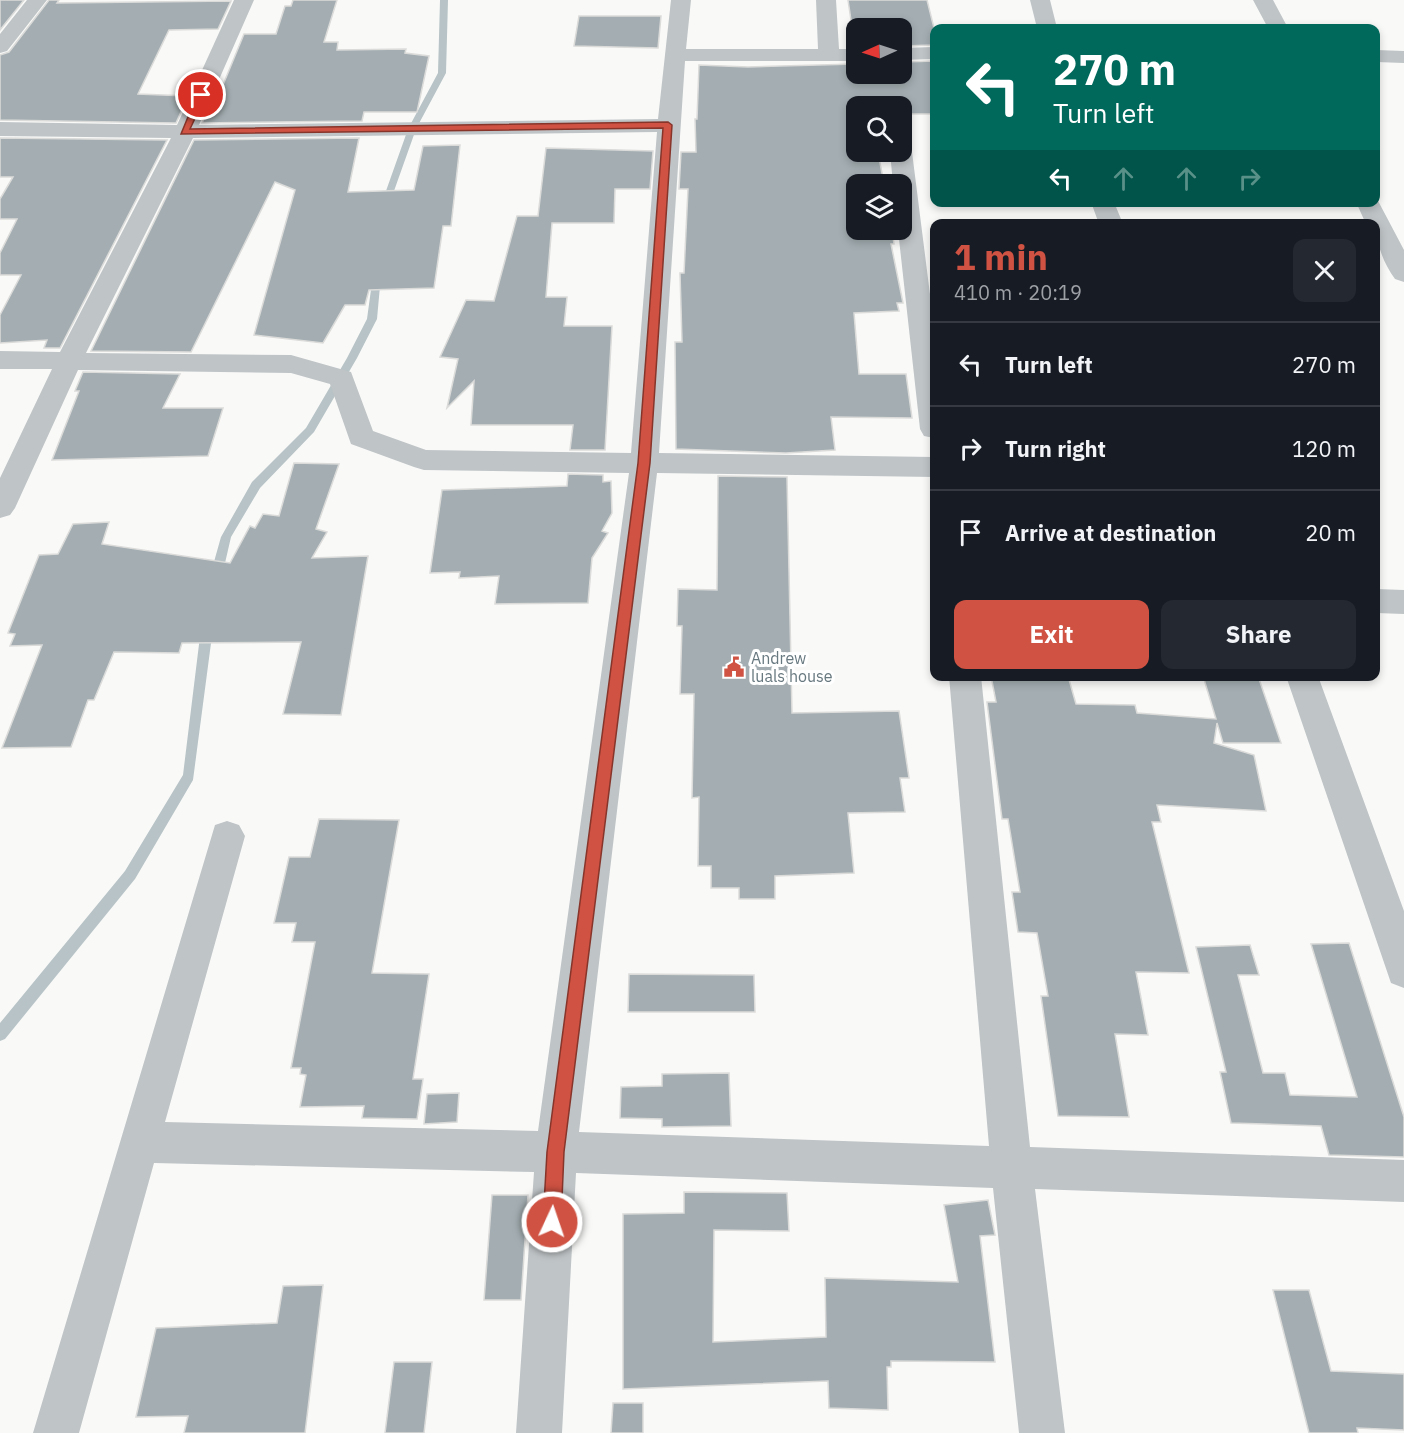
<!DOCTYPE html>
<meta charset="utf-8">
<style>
:root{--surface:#171b24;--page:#242831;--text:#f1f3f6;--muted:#9ea1a6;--line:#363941;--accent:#cf5242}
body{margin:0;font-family:"IBM Plex Sans",sans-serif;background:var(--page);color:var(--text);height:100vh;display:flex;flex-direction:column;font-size:22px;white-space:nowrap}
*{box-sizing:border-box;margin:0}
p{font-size:20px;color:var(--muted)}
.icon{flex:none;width:33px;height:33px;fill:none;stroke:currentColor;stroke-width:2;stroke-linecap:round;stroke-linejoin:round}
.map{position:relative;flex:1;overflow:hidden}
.details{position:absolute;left:930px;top:219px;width:450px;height:462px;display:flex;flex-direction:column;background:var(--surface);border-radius:12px;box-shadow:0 3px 9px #0003}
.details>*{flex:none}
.hud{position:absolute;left:930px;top:24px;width:450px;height:183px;border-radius:12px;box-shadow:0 3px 9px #0003;background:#00695c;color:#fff;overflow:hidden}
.needle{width:39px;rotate:267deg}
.buttons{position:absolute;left:846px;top:18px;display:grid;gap:12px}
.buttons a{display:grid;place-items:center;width:66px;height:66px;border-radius:12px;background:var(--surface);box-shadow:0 3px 9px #0003;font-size:30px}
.pin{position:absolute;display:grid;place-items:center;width:51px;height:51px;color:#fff;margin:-26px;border:3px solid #fff;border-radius:50%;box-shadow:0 2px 6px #0007}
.me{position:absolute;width:66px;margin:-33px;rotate:3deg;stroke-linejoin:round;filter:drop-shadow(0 0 4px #0008)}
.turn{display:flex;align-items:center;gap:21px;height:126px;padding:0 24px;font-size:27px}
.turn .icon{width:78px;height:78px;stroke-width:2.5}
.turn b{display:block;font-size:42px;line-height:51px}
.lanes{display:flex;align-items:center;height:57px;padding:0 24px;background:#0003;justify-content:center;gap:30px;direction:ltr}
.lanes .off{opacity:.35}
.round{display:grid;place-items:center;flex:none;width:63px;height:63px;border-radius:12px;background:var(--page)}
.overview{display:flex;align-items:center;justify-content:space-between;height:102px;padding:0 24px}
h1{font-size:36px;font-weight:700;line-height:45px;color:var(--accent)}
.primary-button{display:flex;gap:12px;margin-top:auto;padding:12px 24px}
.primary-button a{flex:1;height:69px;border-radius:12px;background:var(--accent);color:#fff;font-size:24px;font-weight:700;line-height:69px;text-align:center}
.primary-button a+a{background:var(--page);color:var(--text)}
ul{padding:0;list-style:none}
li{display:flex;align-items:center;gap:18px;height:84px;padding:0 24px;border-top:2px solid var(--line)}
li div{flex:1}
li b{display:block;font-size:22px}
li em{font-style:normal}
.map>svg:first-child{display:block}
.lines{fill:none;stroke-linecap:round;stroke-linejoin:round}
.stream{fill:#b7c3c6;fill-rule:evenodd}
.building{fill:#a4aeb2;stroke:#dbdbda;stroke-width:1.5}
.street{fill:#bfc4c6;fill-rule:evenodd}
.route{fill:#cf5242;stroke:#87352b;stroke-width:1.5}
.labels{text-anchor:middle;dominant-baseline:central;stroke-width:6;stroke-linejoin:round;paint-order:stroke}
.poi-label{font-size:16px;fill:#67787f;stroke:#fff;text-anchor:start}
</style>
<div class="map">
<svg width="1404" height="1433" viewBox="0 0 1404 1433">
<rect width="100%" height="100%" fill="#f9f9f8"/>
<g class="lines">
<!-- stream -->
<path class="stream" d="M 440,0 L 448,0 L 446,73 L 416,129 L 389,205 L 382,207 L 381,205 L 408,129 L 438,73 Z
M 377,272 L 381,275 L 377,319 L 357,358 L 314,432 L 260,488 L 231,537 L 222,576 L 216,580 L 212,579 L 210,576 L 221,537 L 252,482 L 306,428 L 347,358 L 367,319 L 373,275 Z
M 207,624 L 213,628 L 193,780 L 135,879 L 5,1039 L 0,1041 L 0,1023 L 125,871 L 183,775 L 201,628 Z"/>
</g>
<!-- building -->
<path class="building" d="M 0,0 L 24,0 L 0,30 Z
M 49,0 L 59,0 L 57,3 L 231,1 L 218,29 L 169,30 L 138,94 L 188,96 L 176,123 L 0,120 L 0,55 L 9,52 Z
M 293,0 L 337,0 L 324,42 L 338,42 L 337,50 L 406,49 L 405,53 L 429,56 L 417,112 L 364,112 L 362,121 L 202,123 L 214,97 L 218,97 L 244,34 L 276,34 L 285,6 L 291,6 Z
M 848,0 L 927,0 L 934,28 L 934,45 L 902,46 L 902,28 L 856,28 L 855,47 Z
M 579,16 L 661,16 L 658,48 L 574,46 Z
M 934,61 L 934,114 L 902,114 L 902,106 L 856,106 L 856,152 L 878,152 L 884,184 L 856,184 L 856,230 L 892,230 L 894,244 L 891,244 L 903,303 L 897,303 L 899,311 L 854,313 L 859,374 L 906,374 L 912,418 L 831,417 L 835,450 L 786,453 L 676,449 L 675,342 L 682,342 L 680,273 L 684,273 L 688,189 L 679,189 L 681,152 L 696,152 L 695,119 L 697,119 L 699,65 L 748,67 L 856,64 L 856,74 L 902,74 L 902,62 Z
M 0,138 L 167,140 L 60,348 L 44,348 L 47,340 L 0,343 L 0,315 L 21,275 L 0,275 L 0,253 L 17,219 L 0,219 L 0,199 L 13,177 L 0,177 Z
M 359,138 L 348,192 L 414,190 L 423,146 L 460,145 L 451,226 L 443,226 L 434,288 L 369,290 L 365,305 L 345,305 L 323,343 L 254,335 L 295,190 L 275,182 L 191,352 L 91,351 L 194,140 Z
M 546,148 L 653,151 L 650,189 L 615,189 L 614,223 L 552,223 L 546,297 L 567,297 L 564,326 L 612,326 L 605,450 L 570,450 L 573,425 L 471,425 L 474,381 L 447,408 L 458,359 L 440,357 L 466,300 L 494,301 L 517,216 L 538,216 Z
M 83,372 L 180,374 L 163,408 L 223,408 L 208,456 L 52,460 L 79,391 L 75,391 Z
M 294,463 L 339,464 L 316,529 L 327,532 L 312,558 L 368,556 L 341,715 L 283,714 L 301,642 L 182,643 L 179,653 L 114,652 L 94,700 L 88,700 L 71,747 L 2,748 L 42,645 L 10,646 L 15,634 L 8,633 L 39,555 L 58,554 L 73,524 L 109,522 L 102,544 L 230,563 L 250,526 L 255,528 L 263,514 L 279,516 Z
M 568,474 L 603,475 L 603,482 L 611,481 L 612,513 L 602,531 L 608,533 L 592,558 L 588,603 L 495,604 L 499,576 L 459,578 L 460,572 L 430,573 L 442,490 L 567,486 Z
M 718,476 L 787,477 L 792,713 L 899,711 L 909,778 L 900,778 L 905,812 L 848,813 L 854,873 L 775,876 L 775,899 L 739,899 L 739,888 L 711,888 L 711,866 L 698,866 L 699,797 L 692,798 L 694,694 L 680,694 L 682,626 L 677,626 L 678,589 L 717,590 Z
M 991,676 L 1068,676 L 1076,704 L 1135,705 L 1137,713 L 1216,719 L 1203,676 L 1258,676 L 1281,743 L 1223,743 L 1217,723 L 1214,743 L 1254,755 L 1266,811 L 1157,805 L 1161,822 L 1152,822 L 1189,973 L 1136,972 L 1148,1035 L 1115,1034 L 1129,1117 L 1058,1116 L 1041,996 L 1048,996 L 1037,933 L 1018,932 L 1012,892 L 1020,892 L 1008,819 L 1002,819 L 987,702 L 996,702 Z
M 319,819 L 399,820 L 372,973 L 429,974 L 413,1079 L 423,1079 L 417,1119 L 362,1118 L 364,1106 L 300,1107 L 306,1075 L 300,1074 L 301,1068 L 291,1068 L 315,942 L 292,942 L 296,923 L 274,923 L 289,857 L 310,857 Z
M 1349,943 L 1404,1117 L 1404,1157 L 1329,1155 L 1321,1126 L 1231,1123 L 1220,1072 L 1226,1072 L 1196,947 L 1250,945 L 1259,975 L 1238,975 L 1263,1073 L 1285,1073 L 1290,1095 L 1357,1097 L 1311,944 Z
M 629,974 L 754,975 L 755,1012 L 628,1012 Z
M 729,1073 L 731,1126 L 662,1127 L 662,1119 L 620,1118 L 621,1087 L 662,1086 L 662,1074 Z
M 459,1093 L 457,1122 L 424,1124 L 427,1094 Z
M 684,1192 L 787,1193 L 789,1231 L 714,1230 L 713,1342 L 826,1337 L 825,1278 L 958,1282 L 944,1205 L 988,1200 L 995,1235 L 980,1236 L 995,1362 L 891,1361 L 891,1367 L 887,1367 L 888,1410 L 829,1408 L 828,1381 L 623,1389 L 623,1214 L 684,1213 Z
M 492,1195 L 528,1195 L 521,1300 L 484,1300 Z
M 323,1285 L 305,1433 L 184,1433 L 188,1416 L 136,1417 L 156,1328 L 277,1323 L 283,1286 Z
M 1273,1290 L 1309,1290 L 1331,1371 L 1404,1374 L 1404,1430 L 1357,1428 L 1358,1433 L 1309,1433 Z
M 394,1362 L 432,1362 L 424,1433 L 385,1433 Z
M 613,1403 L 643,1403 L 643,1433 L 611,1433 Z"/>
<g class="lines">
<!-- street -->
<path class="street" d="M 27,0 L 47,0 L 7,51 L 0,53 L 0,34 Z
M 234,0 L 254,0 L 199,125 L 658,119 L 671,0 L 691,0 L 686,49 L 818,49 L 816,0 L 836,0 L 839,49 L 856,49 L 856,61 L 685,61 L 659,453 L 934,457 L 934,477 L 657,473 L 579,1132 L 989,1146 L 949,676 L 981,676 L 1030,1147 L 1404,1160 L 1404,1202 L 1035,1189 L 1065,1433 L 1019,1433 L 993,1188 L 576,1173 L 562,1433 L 516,1433 L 534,1172 L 154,1163 L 79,1433 L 33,1433 L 215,825 L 227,821 L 239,825 L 245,836 L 165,1122 L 538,1131 L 629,473 L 424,470 L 414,467 L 351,444 L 330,384 L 291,373 L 78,370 L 15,508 L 10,515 L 0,518 L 0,478 L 52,369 L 0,369 L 0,351 L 60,352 L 171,138 L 0,136 L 0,122 L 177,125 ZM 657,132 L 631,453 L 426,450 L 373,431 L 351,372 L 291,355 L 86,353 L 193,138 Z
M 1030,0 L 1050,0 L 1057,28 L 1037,28 Z
M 1253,0 L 1273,0 L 1288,28 L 1268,28 Z
M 934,47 L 934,59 L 902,60 L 902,48 Z
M 1376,50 L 1404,51 L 1404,63 L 1376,62 Z
M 902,145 L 909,147 L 912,152 L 934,326 L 934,438 L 924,436 L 920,429 L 898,230 L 902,230 L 902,184 L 893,184 L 890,152 L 902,152 Z
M 1376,197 L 1404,250 L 1404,282 L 1395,279 C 1383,262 1376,244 1376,224 L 1366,224 L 1356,202 L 1376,202 Z
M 1091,202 L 1114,202 L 1123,224 L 1099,224 Z
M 1376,589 L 1404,590 L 1404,614 L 1376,613 Z
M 1286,676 L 1318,676 L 1404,911 L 1404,988 L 1391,983 Z"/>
</g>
<!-- route -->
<path class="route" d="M 201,92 L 206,95 L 190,129 L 668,122 L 672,125 L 650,463 L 564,1152 L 561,1222 L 558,1229 L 552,1231 L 545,1229 L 543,1222 L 547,1152 L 638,463 L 663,128 L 181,134 L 197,95 Z"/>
<!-- icons -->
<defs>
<g id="civic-bare" transform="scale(1.62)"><path d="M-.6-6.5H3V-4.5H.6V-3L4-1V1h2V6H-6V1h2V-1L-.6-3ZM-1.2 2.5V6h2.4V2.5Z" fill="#cf5242" stroke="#fff" stroke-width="2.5" paint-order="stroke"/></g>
</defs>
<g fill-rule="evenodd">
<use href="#civic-bare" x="734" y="667"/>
</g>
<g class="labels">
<!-- poi labels -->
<g class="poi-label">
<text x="751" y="658">Andrew<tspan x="751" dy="18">luals house</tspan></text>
</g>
</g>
</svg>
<div class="buttons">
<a><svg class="needle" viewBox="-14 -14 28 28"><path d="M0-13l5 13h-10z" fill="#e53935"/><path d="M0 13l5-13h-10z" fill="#9ea1a6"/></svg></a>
<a><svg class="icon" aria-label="search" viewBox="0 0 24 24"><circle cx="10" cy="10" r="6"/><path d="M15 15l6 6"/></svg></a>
<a><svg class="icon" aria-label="layers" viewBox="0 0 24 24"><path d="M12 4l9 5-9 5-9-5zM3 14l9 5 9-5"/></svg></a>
</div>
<div class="pin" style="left:201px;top:95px;background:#d93025"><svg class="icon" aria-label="arrive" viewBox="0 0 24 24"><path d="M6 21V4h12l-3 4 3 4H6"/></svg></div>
<svg class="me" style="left:552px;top:1222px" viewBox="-20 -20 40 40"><circle r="17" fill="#cf5242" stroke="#fff" stroke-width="3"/><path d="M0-11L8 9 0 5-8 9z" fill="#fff"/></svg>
<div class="hud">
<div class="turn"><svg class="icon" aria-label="left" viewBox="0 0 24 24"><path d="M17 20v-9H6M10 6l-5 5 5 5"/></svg><div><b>270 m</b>Turn left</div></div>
<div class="lanes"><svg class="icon" aria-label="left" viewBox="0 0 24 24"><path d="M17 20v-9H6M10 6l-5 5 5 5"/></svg><svg class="icon off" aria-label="ahead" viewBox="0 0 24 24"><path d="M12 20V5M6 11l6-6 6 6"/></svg><svg class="icon off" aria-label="ahead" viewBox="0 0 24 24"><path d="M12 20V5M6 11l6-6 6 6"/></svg><svg class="icon off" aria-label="right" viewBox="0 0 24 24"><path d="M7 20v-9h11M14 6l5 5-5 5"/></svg></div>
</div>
<section class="details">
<div class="overview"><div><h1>1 min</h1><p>410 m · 20:19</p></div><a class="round"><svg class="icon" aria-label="close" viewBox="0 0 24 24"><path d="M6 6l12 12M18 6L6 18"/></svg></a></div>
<ul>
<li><svg class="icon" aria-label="left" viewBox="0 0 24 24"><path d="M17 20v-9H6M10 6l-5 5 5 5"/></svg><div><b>Turn left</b></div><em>270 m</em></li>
<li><svg class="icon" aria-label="right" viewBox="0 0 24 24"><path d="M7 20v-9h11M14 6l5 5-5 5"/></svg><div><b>Turn right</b></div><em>120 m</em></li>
<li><svg class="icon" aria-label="arrive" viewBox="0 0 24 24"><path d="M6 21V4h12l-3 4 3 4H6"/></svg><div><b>Arrive at destination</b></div><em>20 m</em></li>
</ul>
<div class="primary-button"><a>Exit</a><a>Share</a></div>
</section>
</div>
